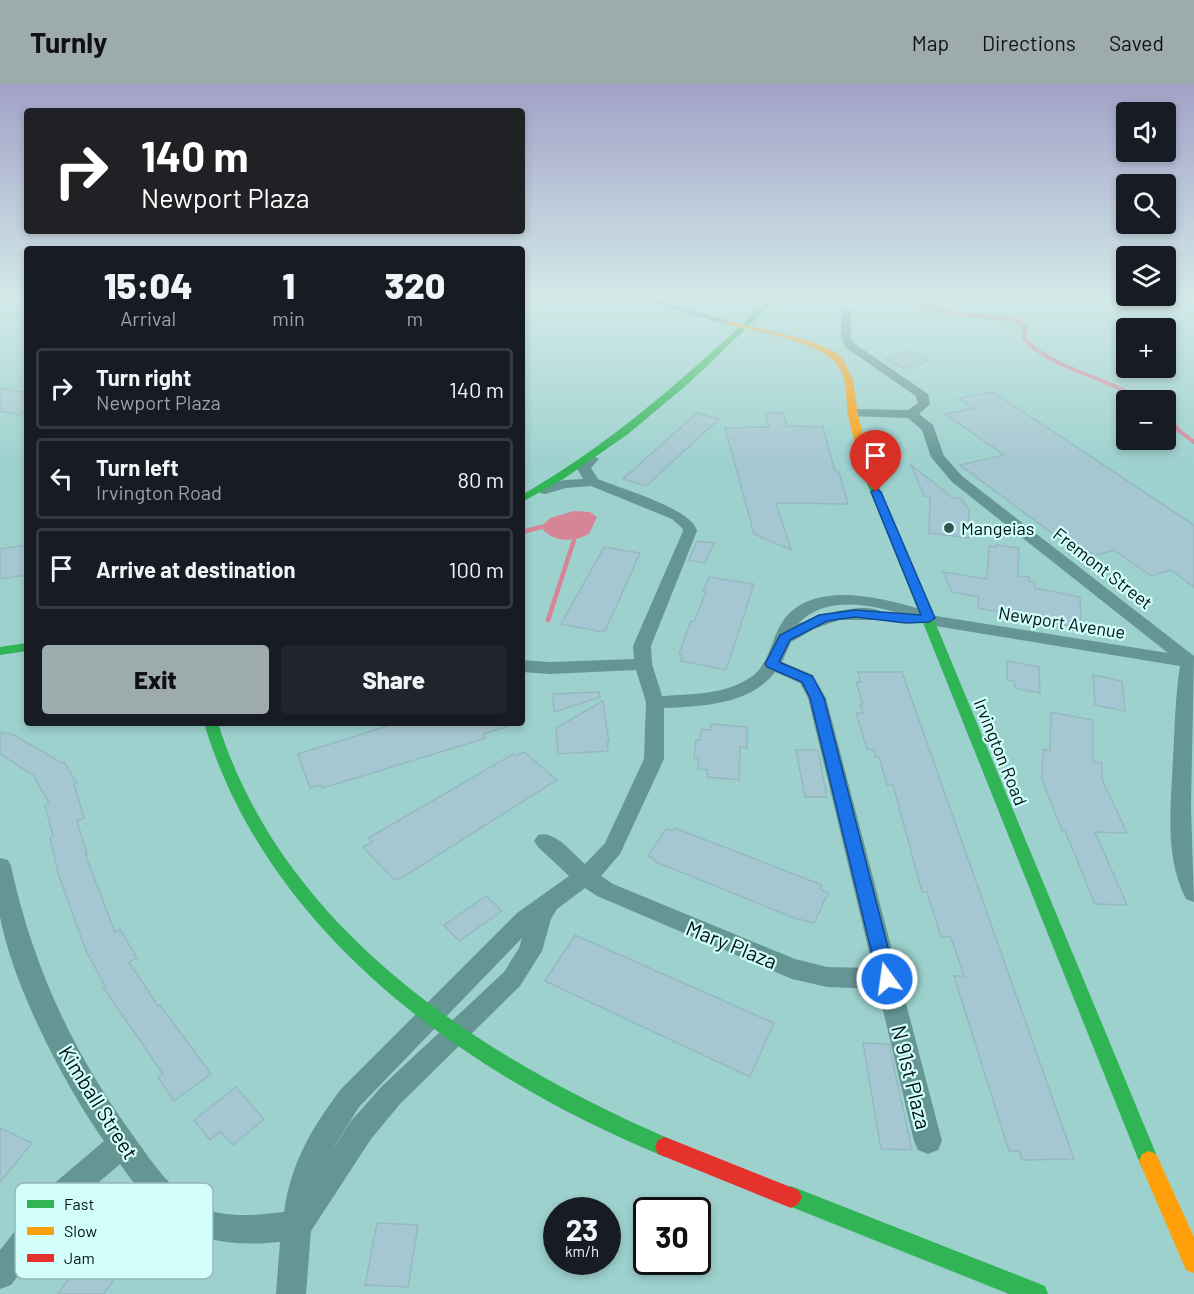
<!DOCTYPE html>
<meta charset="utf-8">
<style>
:root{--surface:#171b24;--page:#20242c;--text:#f1f3f6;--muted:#9ea1a6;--line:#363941;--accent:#9dabac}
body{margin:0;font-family:Barlow,sans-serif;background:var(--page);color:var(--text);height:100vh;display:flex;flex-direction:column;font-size:22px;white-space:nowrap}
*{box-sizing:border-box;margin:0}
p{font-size:20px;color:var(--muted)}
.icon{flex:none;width:33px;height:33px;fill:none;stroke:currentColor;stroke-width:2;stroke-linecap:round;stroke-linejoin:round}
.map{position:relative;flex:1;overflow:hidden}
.details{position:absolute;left:24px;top:162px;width:501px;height:480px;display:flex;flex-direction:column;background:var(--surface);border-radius:6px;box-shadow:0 3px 9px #0003}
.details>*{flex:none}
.guide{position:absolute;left:24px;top:24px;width:501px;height:126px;border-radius:6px;box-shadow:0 3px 9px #0003;background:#202124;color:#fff;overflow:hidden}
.fabs{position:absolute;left:1116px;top:18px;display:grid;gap:12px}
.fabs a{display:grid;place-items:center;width:60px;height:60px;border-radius:6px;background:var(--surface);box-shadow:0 3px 9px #0003;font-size:30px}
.speed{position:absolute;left:543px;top:1113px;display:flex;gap:12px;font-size:30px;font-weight:700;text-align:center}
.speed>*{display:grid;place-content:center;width:78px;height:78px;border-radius:50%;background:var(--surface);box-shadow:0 3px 9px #0003;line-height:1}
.speed small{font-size:15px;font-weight:400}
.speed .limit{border:3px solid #111;border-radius:9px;background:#fff;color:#111}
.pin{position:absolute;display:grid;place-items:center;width:51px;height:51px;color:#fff;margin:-62px -26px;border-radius:50% 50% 50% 0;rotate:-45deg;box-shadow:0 0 6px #0007}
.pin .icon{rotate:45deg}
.me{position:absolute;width:66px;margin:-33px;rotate:346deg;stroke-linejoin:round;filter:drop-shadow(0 0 4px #0008)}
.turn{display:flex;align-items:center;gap:21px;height:126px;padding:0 18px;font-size:27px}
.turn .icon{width:78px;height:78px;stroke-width:2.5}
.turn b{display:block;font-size:42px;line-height:51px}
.eta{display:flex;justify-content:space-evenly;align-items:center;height:102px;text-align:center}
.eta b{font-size:36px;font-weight:800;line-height:42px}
.button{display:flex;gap:12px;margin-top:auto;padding:12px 18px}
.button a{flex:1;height:69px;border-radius:6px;background:var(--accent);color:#111;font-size:24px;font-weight:800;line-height:69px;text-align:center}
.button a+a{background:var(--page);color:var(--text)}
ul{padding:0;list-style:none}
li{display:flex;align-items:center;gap:18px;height:81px;margin:0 12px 9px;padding:0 6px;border:3px solid var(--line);border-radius:6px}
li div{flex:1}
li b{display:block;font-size:22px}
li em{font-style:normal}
header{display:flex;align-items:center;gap:36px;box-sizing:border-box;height:84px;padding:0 30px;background:var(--accent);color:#111}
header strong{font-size:28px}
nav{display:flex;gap:33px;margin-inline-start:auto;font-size:21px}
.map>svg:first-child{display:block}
.water{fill:#d68596}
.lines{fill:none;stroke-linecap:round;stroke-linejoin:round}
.stream-far1{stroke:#d68596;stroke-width:4}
.stream{stroke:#d68596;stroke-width:4.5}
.building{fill:#a5c7d1;stroke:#97b8c0;stroke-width:1.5}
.street{fill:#669694;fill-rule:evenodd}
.fast{fill:#30b455;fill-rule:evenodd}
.slow{fill:#ff9f0a;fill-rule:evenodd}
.jam{fill:#e5322d;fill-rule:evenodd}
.route{fill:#1a73e8;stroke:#114b97;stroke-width:1.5}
.poi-dot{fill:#375452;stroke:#d2fffc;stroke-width:2}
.labels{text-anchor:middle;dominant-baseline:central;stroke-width:4.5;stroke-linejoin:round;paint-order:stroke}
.poi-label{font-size:18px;fill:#001110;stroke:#d2fffc;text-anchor:start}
.street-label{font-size:18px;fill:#001110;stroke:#d2fffc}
.near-street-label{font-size:21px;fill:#001110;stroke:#d2fffc}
.key{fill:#d2fffc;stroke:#93b8b5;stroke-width:1.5}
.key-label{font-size:16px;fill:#001110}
</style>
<header>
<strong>Turnly</strong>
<nav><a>Map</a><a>Directions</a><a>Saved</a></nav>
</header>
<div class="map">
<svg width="1194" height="1210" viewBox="0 0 1194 1210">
<rect width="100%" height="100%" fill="#9dd1ce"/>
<!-- water -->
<path class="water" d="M 574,427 L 590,428 L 597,433 L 589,450 C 574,458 552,459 541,443 L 550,434 Z"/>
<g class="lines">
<!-- stream-far1 -->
<path class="stream-far1" d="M 896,213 L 948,229 L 1016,236 L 1025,243 L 1024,255 C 1054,286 1103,291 1139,316
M 1166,330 L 1178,346 L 1194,358"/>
<!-- stream -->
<path class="stream" d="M 522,448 L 541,443
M 548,536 L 574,456"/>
</g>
<!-- building -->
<path class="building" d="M 909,268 L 929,277 L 905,285 L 885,275 Z
M 0,304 L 27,309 L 27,327 L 19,331 L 0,327 Z
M 993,308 L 1194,441 L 1194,503 L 1171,486 L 1151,492 L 1114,466 L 1094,472 L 1074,457 L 1065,459 L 960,381 L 1004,371 L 945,330 L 973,324 L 959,314 Z
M 697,329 L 719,335 L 646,402 L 623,395 Z
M 765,329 L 783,329 L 787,342 L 823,343 L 835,388 L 839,388 L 848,420 L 776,419 L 791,466 L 754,450 L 725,344 L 769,343 Z
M 911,381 L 953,414 L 961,414 L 969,426 L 969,454 L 929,449 L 930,412 L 924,412 Z
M 697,457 L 714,459 L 705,479 L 689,476 Z
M 27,461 L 27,491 L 0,495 L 0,465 Z
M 996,461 L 1019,464 L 1018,492 L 1029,493 L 1029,498 L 1034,498 L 1035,504 L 1080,513 L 1081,544 L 978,524 L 979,513 L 952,508 L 943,488 L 987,495 L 989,462 L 996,463 Z
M 604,463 L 640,469 L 606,545 L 603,548 L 561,540 Z
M 709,493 L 754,500 L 726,586 L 681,577 L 682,571 L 679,570 L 691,537 L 694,538 L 706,507 L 703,507 Z
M 1007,577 L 1039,583 L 1040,609 L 1015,604 L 1014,597 L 1007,596 Z
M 858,588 L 902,588 L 1074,1075 L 1022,1076 L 1019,1067 L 1009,1067 L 954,892 L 964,892 L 953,859 L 950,852 L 941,853 L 927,808 L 922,808 L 893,701 L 887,701 L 879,673 L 876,673 L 874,666 L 867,665 L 856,629 L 863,629 L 860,620 L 863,620 L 856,598 L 861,598 Z
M 1093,591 L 1122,597 L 1125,627 L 1095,621 Z
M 599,608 L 600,613 L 554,628 L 553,610 Z
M 603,617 L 609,658 L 607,658 L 608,667 L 558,670 L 556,644 Z
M 1051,628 L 1093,636 L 1093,677 L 1102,679 L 1102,695 L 1127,749 L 1095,748 L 1127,821 L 1095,820 L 1065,747 L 1062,747 L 1042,695 L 1043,665 L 1050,667 Z
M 397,639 L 509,639 L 509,642 L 484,650 L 486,654 L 369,690 L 322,704 L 321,701 L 310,704 L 298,670 Z
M 711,640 L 747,643 L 747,664 L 740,663 L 739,696 L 707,693 L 708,686 L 698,685 L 699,674 L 694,674 L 696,656 L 700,656 L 701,645 L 711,646 Z
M 0,648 L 12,650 L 62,679 L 64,678 L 77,699 L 74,700 L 84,734 L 77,737 L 87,770 L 85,770 L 115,848 L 120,845 L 137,874 L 129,878 L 158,922 L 160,921 L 211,990 L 174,1017 L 158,993 L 163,990 L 103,903 L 105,902 L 86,867 L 58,789 L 50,754 L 53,753 L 45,721 L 49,719 L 33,691 L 0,670 Z
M 796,666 L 818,666 L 827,713 L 805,713 Z
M 524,668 L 557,696 L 403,793 L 394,796 L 363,763 L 372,758 L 368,754 L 396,738 L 513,670 L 516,672 Z
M 675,744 L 822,801 L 820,805 L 828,809 L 814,839 L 794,834 L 654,777 L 655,775 L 648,772 L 666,745 L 673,747 Z
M 486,812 L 502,827 L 459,857 L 444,841 Z
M 575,851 L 774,939 L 750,993 L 545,897 Z
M 863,959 L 889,960 L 912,1066 L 881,1065 Z
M 236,1003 L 264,1035 L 233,1061 L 220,1047 L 210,1056 L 194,1036 Z
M 0,1044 L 32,1059 L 0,1098 Z
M 377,1139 L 418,1141 L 408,1203 L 365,1201 Z
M 83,1174 L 117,1190 L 104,1210 L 58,1210 Z"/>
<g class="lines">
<!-- street -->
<path class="street" d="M 629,213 L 646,213 L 733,238 L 728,241 Z
M 846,223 L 851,226 L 851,254 L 855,260 L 928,310 L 930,320 L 919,330 L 933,341 L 944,372 L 962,392 L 1194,572 L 1191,723 L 1194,818 L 1186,815 C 1164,772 1171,722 1173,674 C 1175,643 1175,613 1180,582 L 929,541 C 922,539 916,535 908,532 C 873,521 826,510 798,540 C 815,532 872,514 885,531 L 877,536 L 839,536 L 814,545 L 791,558 L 782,578 L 813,591 L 826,614 L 942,1057 L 938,1066 L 928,1070 L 918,1066 L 914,1057 L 878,905 L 827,903 L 792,895 L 597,812 L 585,804 L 557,825 L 551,835 L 542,867 L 520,902 L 400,1020 L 371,1055 L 311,1147 L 306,1210 L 276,1210 L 280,1158 C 201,1166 164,1144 120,1080 L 70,1123 L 11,1201 L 0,1205 L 0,1166 L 50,1103 L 104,1057 C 64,1000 13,902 0,833 C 0,815 0,793 0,774 L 8,776 L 11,782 C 33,884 75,973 137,1057 C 154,1081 172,1107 199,1122 C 224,1135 257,1131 284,1128 C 291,1079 311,1045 341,1005 L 517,829 L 569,792 L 538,763 L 534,757 L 538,751 C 555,746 572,769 585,780 L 605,759 L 644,675 L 646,618 L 636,586 L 550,590 L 522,588 L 522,576 L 550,578 L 634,575 L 633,562 L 683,447 L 682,444 L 672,435 L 591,402 L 566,404 L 545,410 L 540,409 L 538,406 L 540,403 L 565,396 L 583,395 L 577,384 L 587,372 L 592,371 L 599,375 L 591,384 L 598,395 C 619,404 693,425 697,447 L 651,562 L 652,580 L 662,612 C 692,610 725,611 751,593 C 771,579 771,552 785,534 C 813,500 869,511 906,521 C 916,524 928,526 936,532 L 1168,569 L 952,398 L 931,373 L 922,346 L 908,334 L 849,332 L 847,329 L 853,325 L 908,326 L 918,319 L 916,312 L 846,264 L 841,254 L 841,226 ZM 775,588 L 800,599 L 808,614 L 873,884 L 827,883 L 795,875 L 613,800 L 601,792 L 620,770 L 664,675 L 664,624 C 702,622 750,621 775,588 ZM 522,854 L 519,864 L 504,888 L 382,1002 L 351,1037 L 329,1071 L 359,1023 Z"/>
<!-- fast -->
<path class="fast" d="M 771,213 L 779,213 L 689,299 L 628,350 L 562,396 L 522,418 L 522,411 C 615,357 693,287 771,213 Z
M 861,359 L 866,362 L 873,389 L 1159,1077 L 1156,1084 L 1149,1087 L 1142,1084 L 1139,1077 L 863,389 L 856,362 Z
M 27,559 L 27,567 L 0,571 L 0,563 Z
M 204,639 L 218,639 C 284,848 482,974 672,1056 L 675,1063 L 672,1070 L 665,1073 C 469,992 268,852 204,639 Z
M 791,1102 L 1045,1202 L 1048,1210 L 1009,1210 L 784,1120 L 780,1113 L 784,1106 Z"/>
<!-- slow -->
<path class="slow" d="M 725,236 L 807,256 L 835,268 L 843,275 L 853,296 L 858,331 L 866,362 L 864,364 L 856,362 C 853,352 850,341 848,330 C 846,317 847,302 842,289 C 831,258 754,247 725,240 Z
M 1149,1067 L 1156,1070 L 1194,1153 L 1194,1189 L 1186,1186 L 1139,1077 L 1142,1070 Z"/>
<!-- jam -->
<path class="jam" d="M 665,1053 L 798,1106 L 802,1113 L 798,1120 L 791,1124 L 658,1070 L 655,1063 L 658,1056 Z"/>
</g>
<!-- sky -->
<linearGradient id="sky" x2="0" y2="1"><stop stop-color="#a1a1c7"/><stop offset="0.56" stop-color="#d3eae9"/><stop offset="1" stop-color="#d3eae9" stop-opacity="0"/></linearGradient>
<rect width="1194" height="382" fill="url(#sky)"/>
<!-- route -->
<path class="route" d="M 876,404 L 881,408 L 935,534 L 929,538 L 906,539 L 855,533 L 827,537 L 790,556 L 779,578 L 812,592 L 824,614 L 896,895 L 894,901 L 887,903 L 881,901 L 878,895 L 810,614 L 802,598 L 767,583 L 765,580 L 780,551 L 819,531 L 855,526 L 921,531 L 871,408 Z"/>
<!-- markers -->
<circle class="poi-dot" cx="949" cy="444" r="6"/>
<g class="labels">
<!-- poi labels -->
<g class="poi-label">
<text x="961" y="444">Mangeias</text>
</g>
<!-- street labels -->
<g class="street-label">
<text transform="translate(1103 484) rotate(38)">Fremont Street</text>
<text transform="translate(1062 538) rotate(9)">Newport Avenue</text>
<text transform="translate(1001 668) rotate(68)">Irvington Road</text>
</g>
<!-- near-street labels -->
<g class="near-street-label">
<text transform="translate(732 860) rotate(22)">Mary Plaza</text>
<text transform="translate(912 993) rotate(76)">N 91st Plaza</text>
<text transform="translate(99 1018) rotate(58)">Kimball Street</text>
</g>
</g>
<!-- legend -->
<rect x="15" y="1099" width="198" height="96" rx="9" class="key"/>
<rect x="27" y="1116" width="27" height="8" fill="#30b455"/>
<rect x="27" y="1143" width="27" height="8" fill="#ff9f0a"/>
<rect x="27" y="1170" width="27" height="8" fill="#e5322d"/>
<g class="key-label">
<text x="64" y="1126">Fast</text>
<text x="64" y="1153">Slow</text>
<text x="64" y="1180">Jam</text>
</g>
</svg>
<div class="fabs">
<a><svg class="icon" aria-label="sound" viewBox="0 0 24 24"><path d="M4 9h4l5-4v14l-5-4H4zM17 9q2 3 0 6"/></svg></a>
<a><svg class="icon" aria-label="search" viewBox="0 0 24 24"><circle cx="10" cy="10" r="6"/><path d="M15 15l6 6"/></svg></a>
<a><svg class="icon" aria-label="layers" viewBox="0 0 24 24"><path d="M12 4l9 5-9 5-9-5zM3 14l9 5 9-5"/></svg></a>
<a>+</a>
<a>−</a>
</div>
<div class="speed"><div>23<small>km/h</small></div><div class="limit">30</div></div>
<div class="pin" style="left:876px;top:408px;background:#d93025"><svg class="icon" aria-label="arrive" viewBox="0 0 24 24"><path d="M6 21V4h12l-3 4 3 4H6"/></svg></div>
<svg class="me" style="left:887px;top:895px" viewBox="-20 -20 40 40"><circle r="17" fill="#1a73e8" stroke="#fff" stroke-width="3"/><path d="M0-11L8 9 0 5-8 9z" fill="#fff"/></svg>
<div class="guide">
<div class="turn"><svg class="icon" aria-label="right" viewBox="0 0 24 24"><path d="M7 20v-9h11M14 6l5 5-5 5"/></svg><div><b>140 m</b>Newport Plaza</div></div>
</div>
<section class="details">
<div class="eta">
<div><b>15:04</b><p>Arrival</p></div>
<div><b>1</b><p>min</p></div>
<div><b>320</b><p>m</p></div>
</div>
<ul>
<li><svg class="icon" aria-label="right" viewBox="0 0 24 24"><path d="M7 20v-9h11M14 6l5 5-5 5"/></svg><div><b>Turn right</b><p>Newport Plaza</p></div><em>140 m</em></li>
<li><svg class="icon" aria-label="left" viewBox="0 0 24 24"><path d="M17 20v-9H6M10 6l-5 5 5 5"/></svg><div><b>Turn left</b><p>Irvington Road</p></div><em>80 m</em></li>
<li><svg class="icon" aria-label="arrive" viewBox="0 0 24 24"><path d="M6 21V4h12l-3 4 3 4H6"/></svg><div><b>Arrive at destination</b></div><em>100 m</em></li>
</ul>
<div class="button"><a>Exit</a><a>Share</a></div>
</section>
</div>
